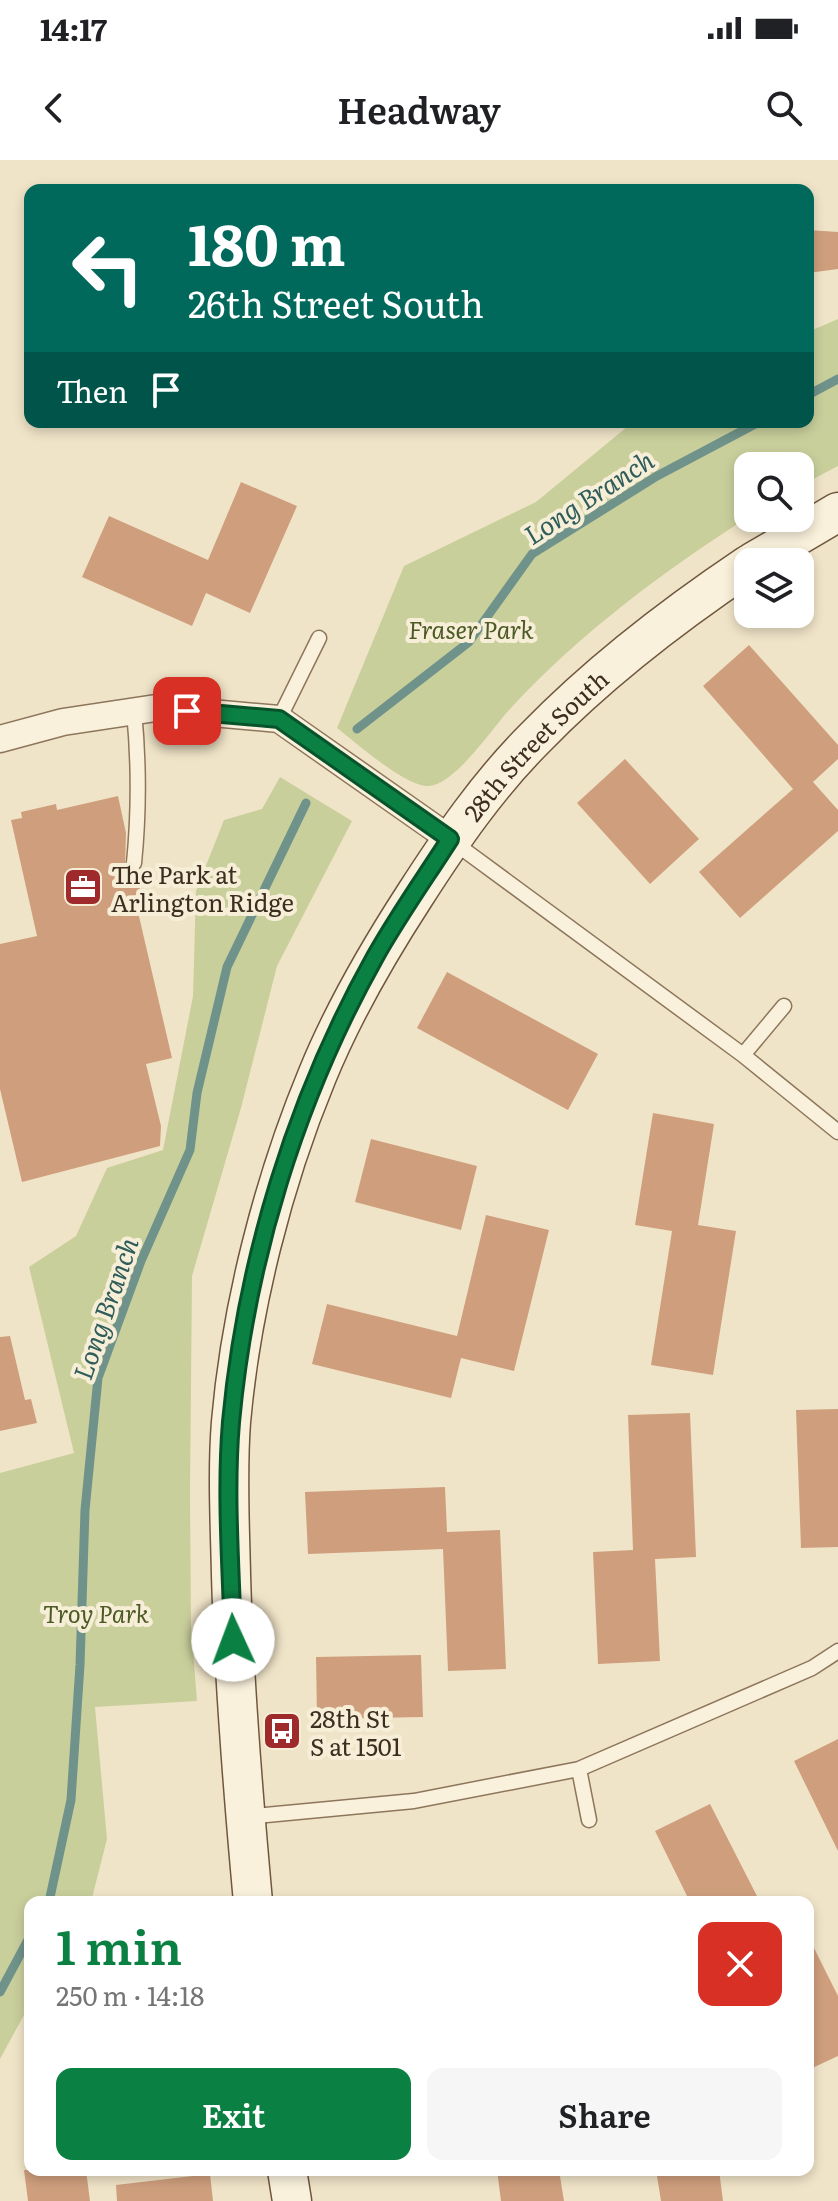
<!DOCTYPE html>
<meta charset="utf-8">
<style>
:root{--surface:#fff;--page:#f6f6f6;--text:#202124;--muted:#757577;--accent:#0b8043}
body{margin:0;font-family:Literata,serif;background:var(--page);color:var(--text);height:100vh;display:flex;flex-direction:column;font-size:30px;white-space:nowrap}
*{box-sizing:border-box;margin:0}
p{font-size:26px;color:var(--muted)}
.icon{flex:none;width:44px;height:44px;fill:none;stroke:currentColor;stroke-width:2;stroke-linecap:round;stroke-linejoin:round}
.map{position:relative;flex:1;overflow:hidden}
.drawer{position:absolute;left:24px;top:1736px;width:790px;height:280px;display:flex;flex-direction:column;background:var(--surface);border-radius:16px;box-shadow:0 4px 12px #0003}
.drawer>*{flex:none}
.hud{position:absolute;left:24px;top:24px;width:790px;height:244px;border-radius:16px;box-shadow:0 4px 12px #0003;background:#00695c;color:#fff;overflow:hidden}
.tools{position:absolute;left:734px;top:292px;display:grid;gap:16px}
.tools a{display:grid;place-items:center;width:80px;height:80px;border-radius:16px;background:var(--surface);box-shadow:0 4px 12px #0003;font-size:40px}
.pin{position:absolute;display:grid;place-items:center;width:68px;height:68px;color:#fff;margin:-34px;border-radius:16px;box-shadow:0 4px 12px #0006}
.me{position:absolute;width:88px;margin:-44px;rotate:358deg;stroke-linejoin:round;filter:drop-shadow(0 0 6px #0008)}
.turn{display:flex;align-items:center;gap:28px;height:168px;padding:0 32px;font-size:36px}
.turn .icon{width:104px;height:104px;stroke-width:2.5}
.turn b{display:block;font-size:56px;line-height:68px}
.then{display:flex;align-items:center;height:76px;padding:0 32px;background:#0003;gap:16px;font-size:30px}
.round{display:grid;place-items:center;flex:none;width:84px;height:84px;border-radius:16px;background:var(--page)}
.summary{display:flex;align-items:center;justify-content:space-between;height:136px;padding:0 32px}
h1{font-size:48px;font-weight:600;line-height:60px;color:var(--accent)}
.button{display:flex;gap:16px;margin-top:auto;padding:16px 32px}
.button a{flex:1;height:92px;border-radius:16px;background:var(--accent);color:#fff;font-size:32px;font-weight:600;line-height:92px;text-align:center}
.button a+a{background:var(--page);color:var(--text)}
.status{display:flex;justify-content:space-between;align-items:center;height:56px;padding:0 40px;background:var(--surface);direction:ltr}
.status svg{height:22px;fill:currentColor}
header{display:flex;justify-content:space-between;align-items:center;height:104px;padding:0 32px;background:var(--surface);font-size:36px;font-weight:600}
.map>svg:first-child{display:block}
.green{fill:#c9cf9b}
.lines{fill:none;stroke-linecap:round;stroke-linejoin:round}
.stream{stroke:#6f938a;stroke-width:9}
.building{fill:#cf9f7d}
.lane-casing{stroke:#8d765c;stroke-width:17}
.street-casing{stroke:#8d765c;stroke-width:29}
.secondary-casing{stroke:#6f573f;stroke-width:41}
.lane{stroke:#faf1dc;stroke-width:14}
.street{stroke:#faf1dc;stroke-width:26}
.secondary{stroke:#faf1dc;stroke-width:38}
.route-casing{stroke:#07532c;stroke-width:20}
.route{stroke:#0b8043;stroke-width:14}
.labels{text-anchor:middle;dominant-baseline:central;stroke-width:8;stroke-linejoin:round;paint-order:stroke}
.park-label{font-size:24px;font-style:italic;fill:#4d5a26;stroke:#f7eed8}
.street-label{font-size:24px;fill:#3d2e20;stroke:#f7eed8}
.poi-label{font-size:24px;fill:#3d2e20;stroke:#f7eed8;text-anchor:start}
.water-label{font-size:26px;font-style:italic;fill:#2f5d5a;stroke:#f7eed8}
</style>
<div class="status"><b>14:17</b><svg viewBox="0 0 49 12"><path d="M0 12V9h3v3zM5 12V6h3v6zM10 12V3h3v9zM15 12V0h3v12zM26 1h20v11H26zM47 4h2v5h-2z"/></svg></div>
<header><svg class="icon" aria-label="back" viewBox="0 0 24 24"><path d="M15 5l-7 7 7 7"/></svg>Headway<svg class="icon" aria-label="search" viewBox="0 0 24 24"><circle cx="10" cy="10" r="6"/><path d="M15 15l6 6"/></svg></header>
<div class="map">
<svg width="838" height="2041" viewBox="0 0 838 2041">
<rect width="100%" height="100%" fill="#f0e4c8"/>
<!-- green -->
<path class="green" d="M 838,159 L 838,306 L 800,326 L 800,306 L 748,306 L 748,357 C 663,412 580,473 511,548 C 493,567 456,624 429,626 C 407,628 355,582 337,568 L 404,406 L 536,342 L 633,262 L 808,262 L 808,172 Z
M 280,617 L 352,661 L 277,806 L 241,948 L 192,1116 L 190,1332 L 191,1466 L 197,1541 L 95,1547 L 107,1679 L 91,1742 L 30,1742 L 30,1844 L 0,1899 L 0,1313 L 74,1293 L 29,1107 L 76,1076 L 107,1008 L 163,990 L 193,836 L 196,731 L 224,660 L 262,649 Z"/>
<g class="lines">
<!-- stream -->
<path class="stream" d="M 808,235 L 838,219
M 357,569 L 469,482 L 532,394 L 657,316 L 759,262
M 49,1742 L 71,1640 L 80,1505 L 85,1350 L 98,1218 L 141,1101 L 190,990 L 197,933 L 227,807 L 306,643
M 0,1832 L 30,1776"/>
</g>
<!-- building -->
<path class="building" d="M 808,70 L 838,72 L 838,109 L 808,113 Z
M 241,322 L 297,346 L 250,453 L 206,433 L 192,466 L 82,417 L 109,356 L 208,400 Z
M 749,485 L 838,585 L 838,599 L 813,622 L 838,650 L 838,671 L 740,758 L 699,712 L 793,629 L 703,526 Z
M 625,599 L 699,679 L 650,724 L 577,643 Z
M 118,636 L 126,673 L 125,706 L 129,712 L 136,713 L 145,751 L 138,752 L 172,898 L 146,904 L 161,966 L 160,986 L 22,1022 L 0,929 L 0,784 L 37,776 L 11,660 L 22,658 L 21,652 L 56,644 L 57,650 Z
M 447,812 L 598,894 L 568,950 L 417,868 Z
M 653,953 L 714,964 L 698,1065 L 736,1071 L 713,1215 L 651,1205 L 672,1071 L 635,1065 Z
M 371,979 L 477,1006 L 461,1070 L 355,1042 Z
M 486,1055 L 549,1070 L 514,1211 L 461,1198 L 451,1238 L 312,1204 L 327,1144 L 457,1176 Z
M 10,1176 L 25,1240 L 31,1239 L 37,1263 L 0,1271 L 0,1177 Z
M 838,1249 L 838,1387 L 801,1388 L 796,1250 Z
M 690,1253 L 696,1397 L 655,1399 L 660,1501 L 598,1504 L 593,1392 L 633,1390 L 628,1255 Z
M 445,1327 L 447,1372 L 500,1370 L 506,1509 L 448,1511 L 443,1389 L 308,1394 L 305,1332 Z
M 421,1495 L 423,1557 L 317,1559 L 316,1497 Z
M 838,1579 L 838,1691 L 794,1601 Z
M 710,1644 L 760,1742 L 690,1742 L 655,1671 Z
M 808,1776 L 838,1836 L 838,1896 L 808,1910 Z
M 24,2010 L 86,2010 L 90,2041 L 28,2041 Z
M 497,2010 L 559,2010 L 564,2041 L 501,2041 Z
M 656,2010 L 719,2010 L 723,2041 L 661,2041 Z
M 210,2014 L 213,2041 L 117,2041 L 116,2025 Z"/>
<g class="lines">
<!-- lane casing -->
<g class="lane-casing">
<path id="lane" d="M 279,559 L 319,478
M 452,681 L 743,895 L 838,972
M 134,703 C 139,653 139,602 134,551
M 743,895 L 784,846
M 579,1609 L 589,1660
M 245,1657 L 414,1641 L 579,1609 L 812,1508 L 838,1491"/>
</g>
<!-- street casing -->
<g class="street-casing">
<path id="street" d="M 0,579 L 63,562 L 156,548 L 279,559 L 450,679"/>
</g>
<!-- secondary casing -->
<g class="secondary-casing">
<g id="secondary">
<path d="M 753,402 L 838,352"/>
<path id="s1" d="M 253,1742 C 243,1633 234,1524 231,1415 C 230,1365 227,1313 231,1262 C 241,1148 273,1022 317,916 C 343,852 378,792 415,735 C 451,679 488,625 535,578 C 599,512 672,456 748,405"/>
<path d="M 287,2010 L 292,2041"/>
</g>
</g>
<!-- lane -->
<use href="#lane" class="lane"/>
<!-- street -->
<use href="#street" class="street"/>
<!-- secondary -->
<use href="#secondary" class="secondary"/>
</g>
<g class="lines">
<!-- route casing -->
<g class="route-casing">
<path id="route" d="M 187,551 L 279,559 L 450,679 C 425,718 398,756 375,797 C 296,938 246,1100 231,1262 C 225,1333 231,1408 233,1480"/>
</g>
<!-- route -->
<use href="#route" class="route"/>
</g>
<!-- icons -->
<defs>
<g id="office-square" transform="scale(2)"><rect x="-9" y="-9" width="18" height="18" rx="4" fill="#9e2a2b" stroke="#f7eed8"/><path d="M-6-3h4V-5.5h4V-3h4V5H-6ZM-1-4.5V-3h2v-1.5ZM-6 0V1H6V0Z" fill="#fff"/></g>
<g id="bus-square" transform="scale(2)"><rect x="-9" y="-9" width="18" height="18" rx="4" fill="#9e2a2b" stroke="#f7eed8"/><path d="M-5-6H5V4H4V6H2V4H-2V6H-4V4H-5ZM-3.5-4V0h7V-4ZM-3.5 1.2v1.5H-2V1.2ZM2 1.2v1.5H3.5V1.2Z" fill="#fff"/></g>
</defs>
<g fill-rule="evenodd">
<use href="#office-square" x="83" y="727"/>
<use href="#bus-square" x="282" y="1571"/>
</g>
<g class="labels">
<!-- park labels -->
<g class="park-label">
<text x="471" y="468">Fraser Park</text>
<text x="96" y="1452">Troy Park</text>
</g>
<!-- street labels -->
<g class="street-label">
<text stroke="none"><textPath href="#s1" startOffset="1238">28th Street South</textPath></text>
</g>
<!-- poi labels -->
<g class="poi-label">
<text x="111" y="713">The Park at<tspan x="111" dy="28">Arlington Ridge</tspan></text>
<text x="310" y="1557">28th St<tspan x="310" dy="28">S at 1501</tspan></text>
</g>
<!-- water labels -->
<g class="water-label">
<text transform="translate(588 336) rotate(-33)">Long Branch</text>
<text transform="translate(104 1148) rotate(-71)">Long Branch</text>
</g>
</g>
</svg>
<div class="tools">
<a><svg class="icon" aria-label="search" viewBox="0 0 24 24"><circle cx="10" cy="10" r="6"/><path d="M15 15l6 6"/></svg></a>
<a><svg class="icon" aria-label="layers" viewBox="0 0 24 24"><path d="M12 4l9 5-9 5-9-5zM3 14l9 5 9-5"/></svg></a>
</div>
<div class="pin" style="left:187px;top:551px;background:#d93025"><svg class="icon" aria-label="arrive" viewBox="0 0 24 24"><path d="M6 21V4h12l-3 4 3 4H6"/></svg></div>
<svg class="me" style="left:233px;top:1480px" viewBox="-20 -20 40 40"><circle r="19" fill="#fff"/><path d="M0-13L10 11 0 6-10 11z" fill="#0b8043"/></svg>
<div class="hud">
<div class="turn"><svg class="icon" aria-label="left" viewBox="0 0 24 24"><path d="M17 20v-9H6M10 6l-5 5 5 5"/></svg><div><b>180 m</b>26th Street South</div></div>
<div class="then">Then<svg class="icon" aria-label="arrive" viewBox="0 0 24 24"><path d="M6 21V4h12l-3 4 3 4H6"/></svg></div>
</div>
<section class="drawer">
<div class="summary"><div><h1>1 min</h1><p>250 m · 14:18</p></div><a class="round" style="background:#d93025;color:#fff"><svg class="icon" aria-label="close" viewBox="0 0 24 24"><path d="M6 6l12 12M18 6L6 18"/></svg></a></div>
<div class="button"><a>Exit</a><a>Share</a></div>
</section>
</div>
